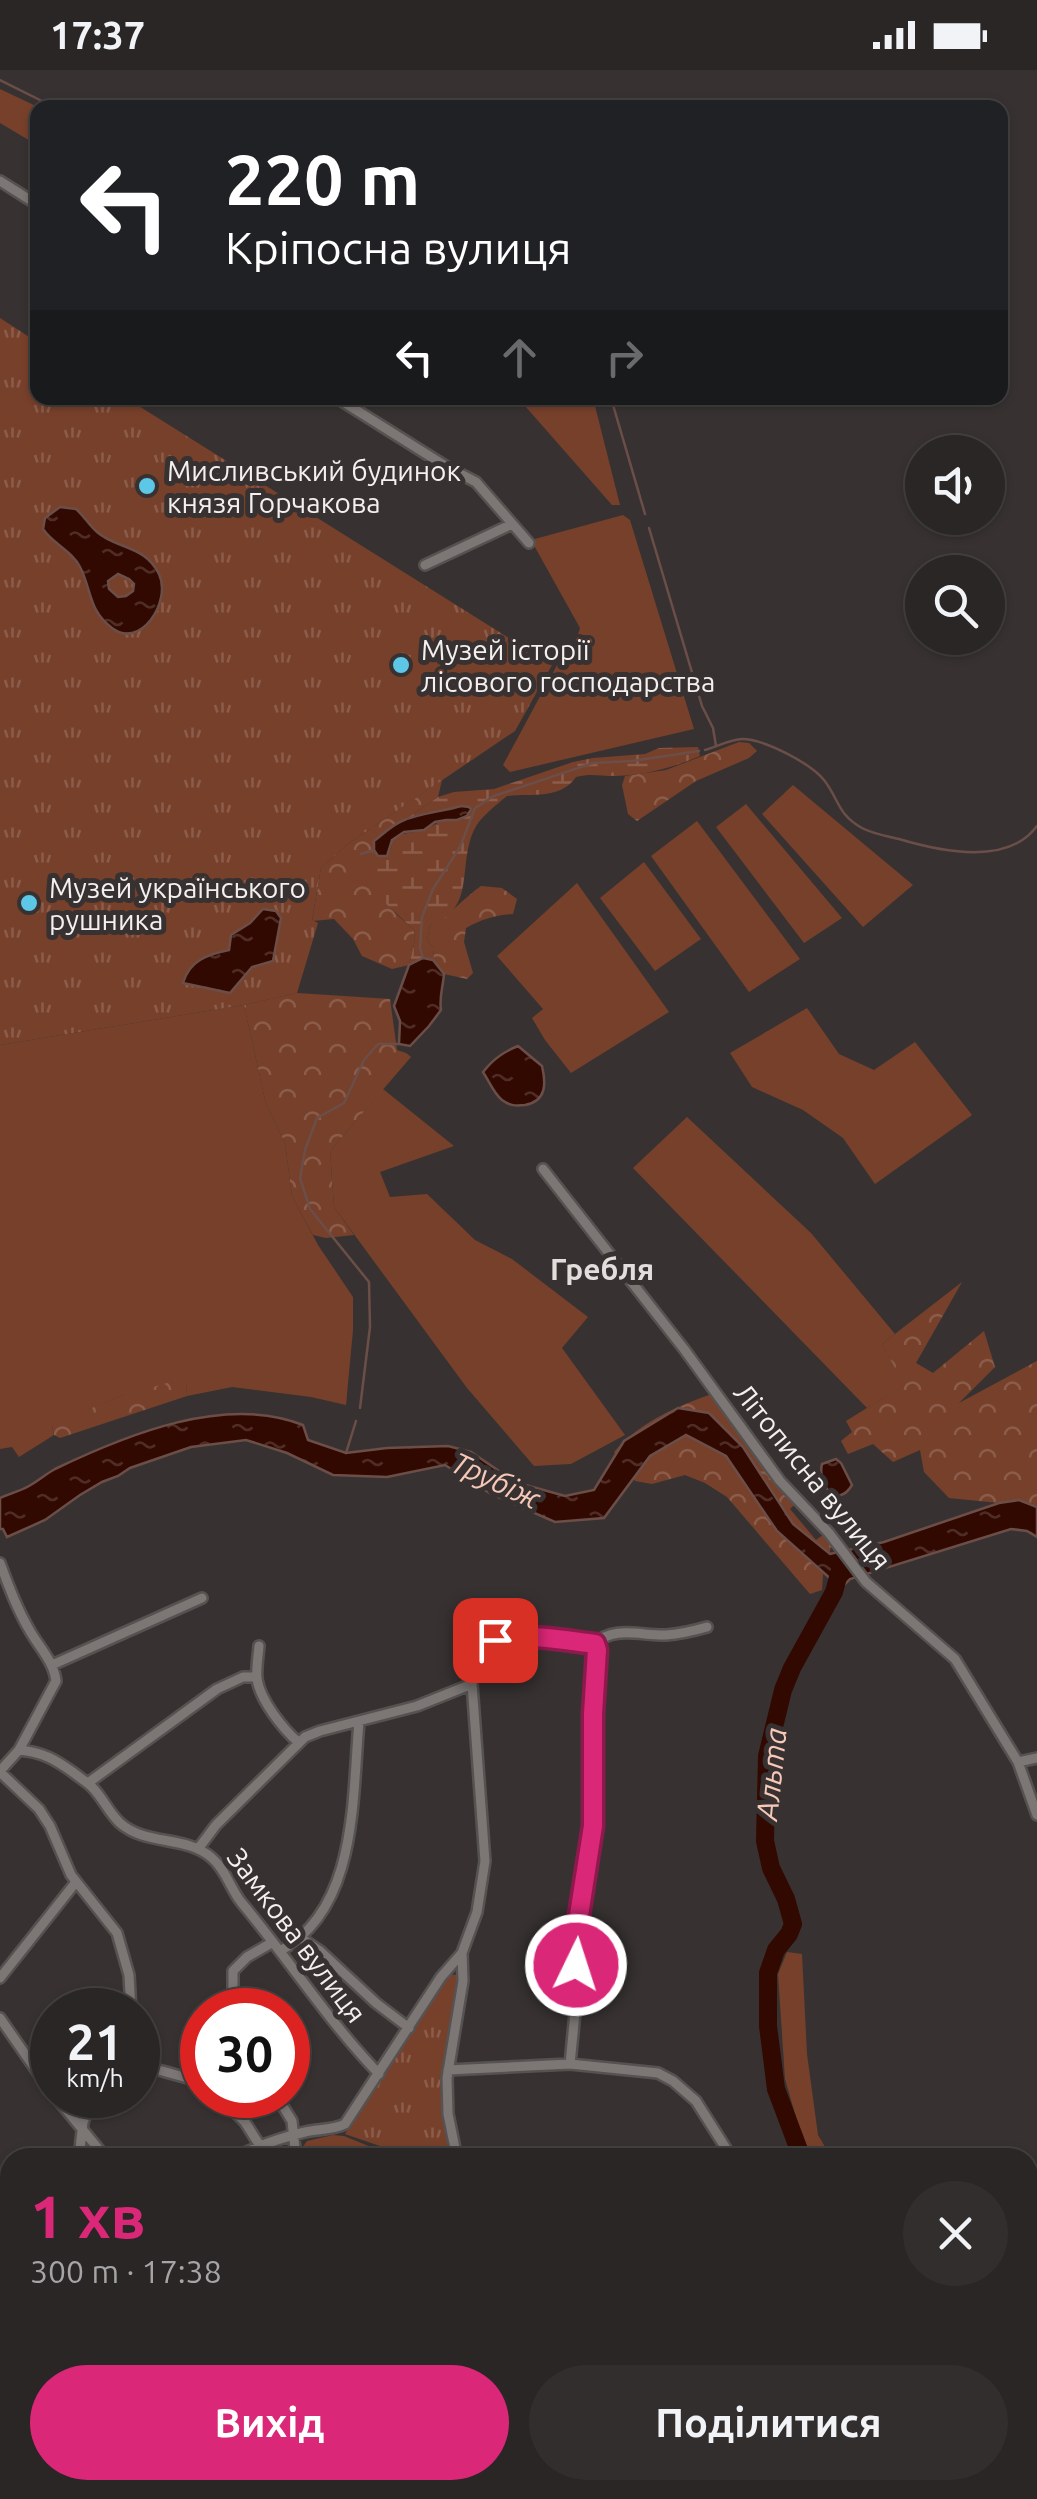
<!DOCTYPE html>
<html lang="uk">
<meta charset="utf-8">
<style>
:root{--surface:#292625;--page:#312e2d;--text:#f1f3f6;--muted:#a5a5a7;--line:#454342;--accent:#db2777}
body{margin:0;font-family:Ubuntu,sans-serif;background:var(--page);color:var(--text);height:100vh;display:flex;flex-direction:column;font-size:38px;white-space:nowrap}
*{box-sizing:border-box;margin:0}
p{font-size:32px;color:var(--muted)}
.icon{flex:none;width:55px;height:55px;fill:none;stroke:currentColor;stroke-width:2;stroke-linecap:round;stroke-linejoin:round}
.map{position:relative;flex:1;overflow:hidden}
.drawer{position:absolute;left:0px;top:2078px;width:1038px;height:352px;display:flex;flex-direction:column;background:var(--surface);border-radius:30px 30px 0 0;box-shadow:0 2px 8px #0004,0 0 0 2px var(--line)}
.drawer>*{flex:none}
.banner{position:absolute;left:30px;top:30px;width:978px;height:305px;border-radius:20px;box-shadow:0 2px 8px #0004,0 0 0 2px var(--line);background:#202124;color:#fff;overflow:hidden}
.tools{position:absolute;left:905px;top:365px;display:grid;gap:20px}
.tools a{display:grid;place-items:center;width:100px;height:100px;border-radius:50%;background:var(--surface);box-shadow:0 2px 8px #0004,0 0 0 2px var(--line);font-size:50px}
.speed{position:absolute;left:30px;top:1918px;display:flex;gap:20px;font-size:50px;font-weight:700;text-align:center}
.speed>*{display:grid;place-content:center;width:130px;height:130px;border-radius:50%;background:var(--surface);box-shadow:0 2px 8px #0004,0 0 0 2px var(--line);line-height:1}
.speed small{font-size:25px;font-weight:400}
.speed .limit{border:15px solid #d22;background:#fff;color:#111}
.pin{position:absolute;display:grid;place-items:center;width:85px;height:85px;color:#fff;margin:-42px;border-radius:20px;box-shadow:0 5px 15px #0006}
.me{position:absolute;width:110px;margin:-55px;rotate:4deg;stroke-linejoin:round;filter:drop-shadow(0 0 8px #0008)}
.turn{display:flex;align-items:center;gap:35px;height:210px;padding:0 30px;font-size:45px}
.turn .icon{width:130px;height:130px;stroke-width:2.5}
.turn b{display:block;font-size:70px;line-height:85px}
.lanes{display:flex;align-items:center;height:95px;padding:0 30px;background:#0003;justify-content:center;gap:50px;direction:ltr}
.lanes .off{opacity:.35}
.round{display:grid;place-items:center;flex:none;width:105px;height:105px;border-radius:52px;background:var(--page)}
.headline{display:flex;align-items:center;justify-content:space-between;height:170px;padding:0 30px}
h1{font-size:60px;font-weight:700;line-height:75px;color:var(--accent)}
.primary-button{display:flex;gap:20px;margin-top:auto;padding:20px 30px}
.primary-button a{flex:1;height:115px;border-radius:60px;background:var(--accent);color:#fff;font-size:40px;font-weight:700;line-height:115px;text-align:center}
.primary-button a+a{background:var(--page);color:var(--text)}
.status{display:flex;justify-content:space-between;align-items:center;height:70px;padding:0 50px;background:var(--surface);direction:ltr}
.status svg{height:28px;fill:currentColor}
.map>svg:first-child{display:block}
.green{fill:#77402b}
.forest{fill:url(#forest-crowns)}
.wetland{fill:url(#wetland-marsh)}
.park{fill:url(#park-tufts)}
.water{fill:url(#water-ripples);stroke:#6b4e48;stroke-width:2.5;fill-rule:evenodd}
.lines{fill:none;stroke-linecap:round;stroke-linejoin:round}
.stream{stroke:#6b4e48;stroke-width:2.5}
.river{stroke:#310900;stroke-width:18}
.minor-casing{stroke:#555251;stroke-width:14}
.tertiary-casing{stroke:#555251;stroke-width:16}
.secondary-casing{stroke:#555251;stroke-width:18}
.minor{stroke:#7c7775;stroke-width:9}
.tertiary{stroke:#7c7775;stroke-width:11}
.secondary{stroke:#917267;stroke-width:12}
.route-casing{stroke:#8e194d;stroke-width:25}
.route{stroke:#db2777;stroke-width:18}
.poi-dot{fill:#5dc7e8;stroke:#373231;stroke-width:4}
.labels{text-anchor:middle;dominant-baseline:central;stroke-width:10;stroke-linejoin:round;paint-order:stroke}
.poi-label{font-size:28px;fill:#f3f0ef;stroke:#373231;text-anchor:start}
.street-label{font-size:28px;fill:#f3f0ef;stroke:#373231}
.neighbourhood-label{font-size:30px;font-weight:bold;fill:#e3dddb;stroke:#373231}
.water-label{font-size:30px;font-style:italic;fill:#f7c8b7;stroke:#373231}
</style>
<div class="status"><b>17:37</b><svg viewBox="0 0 49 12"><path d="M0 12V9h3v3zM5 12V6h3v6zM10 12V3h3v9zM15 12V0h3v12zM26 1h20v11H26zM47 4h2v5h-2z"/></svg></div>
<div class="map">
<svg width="1037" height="2429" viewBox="0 0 1037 2429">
<defs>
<pattern id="forest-crowns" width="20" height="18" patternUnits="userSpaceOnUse" patternTransform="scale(2.5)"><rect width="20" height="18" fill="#77402b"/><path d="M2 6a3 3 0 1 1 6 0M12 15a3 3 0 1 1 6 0" fill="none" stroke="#8b5c4a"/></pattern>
<pattern id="wetland-marsh" width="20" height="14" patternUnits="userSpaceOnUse" patternTransform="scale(2.5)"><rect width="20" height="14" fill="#77402b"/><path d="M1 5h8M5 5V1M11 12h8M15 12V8" fill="none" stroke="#8b5c4a"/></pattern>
<pattern id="park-tufts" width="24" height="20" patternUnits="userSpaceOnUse" patternTransform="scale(2.5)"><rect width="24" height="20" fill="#77402b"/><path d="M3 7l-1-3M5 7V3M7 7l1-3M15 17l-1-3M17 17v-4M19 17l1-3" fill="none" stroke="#8b5c4a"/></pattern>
<pattern id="water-ripples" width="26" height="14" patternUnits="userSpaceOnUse" patternTransform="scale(2.5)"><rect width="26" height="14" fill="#310900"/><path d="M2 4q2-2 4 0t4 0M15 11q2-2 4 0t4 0" fill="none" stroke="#4f2d26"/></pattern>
</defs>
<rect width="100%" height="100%" fill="#373231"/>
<!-- green -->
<path class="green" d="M 0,19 L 38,37 L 37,75 L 0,53 Z
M 518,328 L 593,328 L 620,435 L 612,435 Z
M 623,445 L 630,450 L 694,659 L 510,702 L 503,695 L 557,595 L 577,568 L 580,558 L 531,470 Z
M 793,715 L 913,815 L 863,857 L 762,744 Z
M 746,734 L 842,848 L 804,873 L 716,757 Z
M 697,751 L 800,889 L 749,922 L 651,786 Z
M 644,792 L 701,869 L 655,901 L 600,828 Z
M 577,813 L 669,942 L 571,1003 L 545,970 L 532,948 L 543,939 L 497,886 Z
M 244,935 L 266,1034 L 285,1073 L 292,1126 L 318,1175 L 353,1227 L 353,1260 L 346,1335 L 311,1327 L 232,1317 L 187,1326 L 186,1314 L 120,1326 L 52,1356 L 54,1365 L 19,1387 L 12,1377 L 0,1379 L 0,975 Z
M 807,938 L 839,984 L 874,1000 L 915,972 L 972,1045 L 875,1114 L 843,1068 L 803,1040 L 752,1017 L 730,983 Z
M 383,1019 L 454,1076 L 380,1102 L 390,1127 L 427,1124 L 475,1170 L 512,1189 L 588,1247 L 562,1278 L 625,1365 L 571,1394 L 534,1396 L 467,1318 L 334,1137 L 330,1081 Z
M 687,1047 L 811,1163 L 895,1264 L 882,1274 L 905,1315 L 867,1338 L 633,1098 Z
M 787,1882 L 802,1884 L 807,1984 L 818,2065 L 831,2087 L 812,2087 L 802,2068 L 785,2009 L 778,1904 Z
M 333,2065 L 344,2066 L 371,2077 L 363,2087 L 302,2087 L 302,2078 L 307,2071 Z"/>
<!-- forest -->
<path class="forest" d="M 739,672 L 749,673 L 757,681 L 749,688 L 696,711 L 637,751 L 628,744 L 622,715 L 625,706 L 666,700 Z
M 442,710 L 438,727 L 374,771 C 371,786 384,831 395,843 C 401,849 408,854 414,860 L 415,870 L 409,895 L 392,899 L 362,886 L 353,869 L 334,849 L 312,851 L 321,798 L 349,773 Z
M 481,816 L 502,818 L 517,829 L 513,844 C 495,845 482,849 466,858 L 464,872 L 473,903 L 467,909 L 444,904 L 433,890 L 434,878 L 427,871 L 430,855 C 446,849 465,827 481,816 Z
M 297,923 L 390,929 L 397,980 L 406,983 L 411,987 L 330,1081 L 334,1137 L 354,1165 L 326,1168 L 313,1165 L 292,1126 L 285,1073 L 266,1034 L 244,935 Z
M 962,1212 L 916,1293 L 933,1303 L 984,1261 L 995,1297 L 959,1333 L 1037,1291 L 1037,1437 L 1019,1430 L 999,1433 L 949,1428 L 924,1402 L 920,1380 L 893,1392 L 873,1374 L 848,1384 L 841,1371 L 852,1362 L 846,1351 L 904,1315 L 882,1274 Z
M 167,1313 L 186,1313 L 187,1326 L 60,1368 L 54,1365 L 52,1355 L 120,1326 Z
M 714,1323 L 796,1433 L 790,1439 L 816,1470 L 823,1465 L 832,1474 L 823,1505 L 822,1520 L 810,1524 L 727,1427 L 705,1413 L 685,1405 L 652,1414 L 635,1411 L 614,1382 C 641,1351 676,1337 714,1323 Z"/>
<!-- wetland -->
<path class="wetland" d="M 698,677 L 700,686 C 672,698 646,705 615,706 C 600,706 591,703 576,707 C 560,730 531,723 507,726 C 495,736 480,747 474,760 C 457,796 477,839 430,855 L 427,871 L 434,878 L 433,890 L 423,888 L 409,895 L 415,870 L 414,860 L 382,830 L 372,781 L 374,771 L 374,780 L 391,779 L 392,770 C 406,760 411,765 425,759 C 439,754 440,749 457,750 L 461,736 L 406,749 L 438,727 L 454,722 L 494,719 L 573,692 L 593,688 L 645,684 L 659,678 Z"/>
<!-- park -->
<path class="park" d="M 0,248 L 37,272 L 38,328 L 126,328 L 552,595 L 515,661 L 349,773 L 321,798 L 312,850 L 318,853 L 297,923 L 244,935 L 0,975 Z
M 449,1904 L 456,1905 L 459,1915 L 441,2019 L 445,2056 L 453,2087 L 412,2087 L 345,2064 Z
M 1028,2328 L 1037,2333 L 1037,2376 L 1028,2371 Z
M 58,2420 L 206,2420 L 205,2429 L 57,2429 Z"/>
<!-- water -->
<path class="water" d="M 60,437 L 76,439 C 84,446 89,455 97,462 C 116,479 145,475 159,504 C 172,532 140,580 112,558 C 88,540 92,520 80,497 C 72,481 53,474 43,459 L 45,448 ZM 118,504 L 129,509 L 134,514 L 133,521 L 126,526 L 118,527 L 109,519 L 108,511 Z
M 461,736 L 469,737 L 471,739 L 467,746 L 457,750 L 446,750 L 435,752 L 424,760 L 404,762 L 392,770 L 387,786 L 378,786 L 374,780 L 374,771 C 382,765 392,755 402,751 C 420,743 441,742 461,736 Z
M 263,839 L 276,841 L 281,848 L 273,891 L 252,897 L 230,923 L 183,913 C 189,891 208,884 229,880 L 231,865 L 250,853 Z
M 423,888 L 433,890 L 444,904 C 443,917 439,927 441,940 L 429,956 L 410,976 L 399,974 L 400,951 L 394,936 L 409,895 Z
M 518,976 L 542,996 C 546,1013 547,1031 525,1035 C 516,1036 510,1036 502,1030 C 494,1024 489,1011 483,1002 C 493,989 503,982 518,976 Z
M 678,1338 L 709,1343 L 743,1377 L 793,1454 L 830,1484 L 884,1472 L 999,1433 L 1019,1430 L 1037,1437 L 1037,1467 L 1027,1461 L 1011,1459 L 850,1509 L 837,1522 L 832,1518 L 832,1510 L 777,1461 L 726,1386 L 686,1365 L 650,1386 L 604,1448 L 555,1452 L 491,1424 L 445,1395 L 387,1407 L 333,1405 L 287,1383 L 246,1370 L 191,1377 L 130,1398 L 118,1406 L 102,1412 L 80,1425 L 45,1450 L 7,1467 L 3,1459 L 0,1459 L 0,1428 C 9,1424 20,1421 29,1416 C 38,1411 46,1404 55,1399 C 126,1365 225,1324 303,1355 L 308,1370 L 346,1383 L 387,1378 L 448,1376 L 471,1382 L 515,1412 L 565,1426 L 594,1420 L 624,1371 Z
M 836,1389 L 841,1393 L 852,1415 C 837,1440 817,1415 822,1394 Z"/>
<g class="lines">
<!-- stream -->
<path class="stream" d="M 0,10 L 56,38
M 611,328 L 645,444
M 649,458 L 702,636 L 713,658 L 716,676
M 705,680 C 716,677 731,669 742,669 C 764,669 810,693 824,710 C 839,729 837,744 862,758 C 873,764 887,766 899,769 C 939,781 1008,796 1037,756
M 361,784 L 374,780
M 423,888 L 420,878 L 422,847 L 433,819 L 460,777 L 475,738 L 494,726 L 593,693 L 632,691 L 699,681
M 360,1338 L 370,1257 L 369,1212 L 310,1139 L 300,1108 L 305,1080 L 317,1048 L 344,1033 L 364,990 L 378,974 L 399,974
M 346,1383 L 356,1351"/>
<!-- river -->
<path class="river" d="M 802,2088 L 776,2019 L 768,1956 L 768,1903 L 776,1880 L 789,1864 L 793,1854 L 786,1829 L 771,1798 L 765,1771 L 767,1686 L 783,1620 L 792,1598 L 834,1522 L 840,1500"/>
<!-- minor casing -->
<g class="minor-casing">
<path id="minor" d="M 0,111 L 38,135
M 337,328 L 447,397 L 476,412 L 529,473
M 425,495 L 512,454
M 543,1099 L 684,1279 L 780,1411 L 829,1463 L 866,1512 L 955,1589 L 1018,1692 L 1037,1745
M 0,1493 C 9,1517 17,1539 30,1561 C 39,1577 54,1592 56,1611 L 19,1680 L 0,1701
M 259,1576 C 258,1587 256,1599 257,1609 C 260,1630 283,1659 298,1672
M 52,1595 L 202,1528
M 19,1680 C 43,1682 56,1690 74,1703 C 80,1708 87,1712 92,1717 C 103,1728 109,1743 120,1753 C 146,1776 186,1765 212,1788 C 226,1800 230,1818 241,1832 C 288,1888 328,1951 379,2004
M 1018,1692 L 1037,1688
M 0,1702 L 39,1739 L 50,1756 L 71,1805 L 117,1863 L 129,1905 L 131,1940
M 88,1713 L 217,1619 L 243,1607 L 257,1607
M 198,1779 L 216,1755 L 305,1667 L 320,1661 L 417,1636 L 472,1614
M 301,1868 L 320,1881 L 376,1933 L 409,1958
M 280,1881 C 358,1839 352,1728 359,1652
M 0,1908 L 76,1812
M 240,1940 L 233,1919 L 233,1901 L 247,1887 L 273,1872
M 0,1948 L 52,2023
M 138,1990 L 155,1999 L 202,2012
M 570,1994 L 575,1943 L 577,1860 L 593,1756 L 593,1644 L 598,1585 L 595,1574 C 613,1555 642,1566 666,1565 C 680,1564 693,1561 707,1557
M 448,2000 L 570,1994 L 658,2003 L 673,2011 L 696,2031 L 732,2088
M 54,2025 L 106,2088
M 218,2025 L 245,2052 L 260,2076
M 276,2025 L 292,2051 L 296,2088
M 79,2088 L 83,2052 L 95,2025
M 234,2088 C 257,2076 280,2068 305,2062 C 318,2059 333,2060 345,2054 L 441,1907 L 462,1883
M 457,2088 L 448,2044 L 447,2008 L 463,1911 L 462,1883 L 477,1842 L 485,1791 L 472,1614 C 472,1603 470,1591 476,1582 C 493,1555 567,1571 595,1574
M 0,2133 L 10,2142
M 54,2429 L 54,2420
M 500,2429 L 500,2420"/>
</g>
<!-- tertiary casing -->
<g class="tertiary-casing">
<path id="tertiary" d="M 296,2429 L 297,2420"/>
</g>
<!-- secondary casing -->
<g class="secondary-casing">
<path id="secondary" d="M 1028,2271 L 1037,2251
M 0,2299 L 10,2300
M 0,2312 L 10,2313
M 856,2420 L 910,2429
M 934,2429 L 941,2420"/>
</g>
<!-- minor -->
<use href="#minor" class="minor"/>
<!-- tertiary -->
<use href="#tertiary" class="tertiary"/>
<!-- secondary -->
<use href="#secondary" class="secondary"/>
</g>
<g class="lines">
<!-- route casing -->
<g class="route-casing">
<path id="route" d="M 495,1570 C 528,1563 562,1570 595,1574 L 597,1580 L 593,1644 L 593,1756 L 579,1845 L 576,1895"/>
</g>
<!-- route -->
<use href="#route" class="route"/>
</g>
<!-- markers -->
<g class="poi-dot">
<circle cx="147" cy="416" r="10"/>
<circle cx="401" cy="595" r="10"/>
<circle cx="29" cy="833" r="10"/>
</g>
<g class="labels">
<!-- poi labels -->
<g class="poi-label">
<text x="167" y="400">Мисливський будинок<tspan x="167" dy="32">князя Горчакова</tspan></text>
<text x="421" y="579">Музей історії<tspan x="421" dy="32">лісового господарства</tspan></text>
<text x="49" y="817">Музей українського<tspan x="49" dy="32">рушника</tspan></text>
</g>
<!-- street labels -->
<g class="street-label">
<text transform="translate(813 1406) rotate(51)">Літописна вулиця</text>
<text transform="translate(297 1865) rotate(53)">Замкова вулиця</text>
</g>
<!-- neighbourhood labels -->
<g class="neighbourhood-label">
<text x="602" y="1199">Гребля</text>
</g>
<!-- water labels -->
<g class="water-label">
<text transform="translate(496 1410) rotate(25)">Трубіж</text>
<text transform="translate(771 1704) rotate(-84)">Альта</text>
</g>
</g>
</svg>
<div class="tools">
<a><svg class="icon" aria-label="sound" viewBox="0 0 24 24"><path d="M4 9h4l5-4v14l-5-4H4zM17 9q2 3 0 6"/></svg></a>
<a><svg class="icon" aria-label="search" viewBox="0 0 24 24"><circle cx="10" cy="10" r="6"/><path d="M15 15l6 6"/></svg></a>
</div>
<div class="speed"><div>21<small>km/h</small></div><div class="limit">30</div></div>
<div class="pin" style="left:495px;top:1570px;background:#d93025"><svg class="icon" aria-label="arrive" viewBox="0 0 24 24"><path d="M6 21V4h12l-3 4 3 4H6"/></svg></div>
<svg class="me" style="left:576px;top:1895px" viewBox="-20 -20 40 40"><circle r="17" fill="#db2777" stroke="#fff" stroke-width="3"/><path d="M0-11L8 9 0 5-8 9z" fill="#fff"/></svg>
<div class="banner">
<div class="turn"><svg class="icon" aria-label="left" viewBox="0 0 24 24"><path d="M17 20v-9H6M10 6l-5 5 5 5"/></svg><div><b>220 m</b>Кріпосна вулиця</div></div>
<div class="lanes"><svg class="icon" aria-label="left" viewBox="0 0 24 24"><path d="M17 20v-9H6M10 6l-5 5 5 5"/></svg><svg class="icon off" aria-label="ahead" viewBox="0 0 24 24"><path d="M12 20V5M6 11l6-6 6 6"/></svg><svg class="icon off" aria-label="right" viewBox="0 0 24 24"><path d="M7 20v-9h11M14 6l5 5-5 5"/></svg></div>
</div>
<section class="drawer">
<div class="headline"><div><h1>1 хв</h1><p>300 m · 17:38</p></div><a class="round"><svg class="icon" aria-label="close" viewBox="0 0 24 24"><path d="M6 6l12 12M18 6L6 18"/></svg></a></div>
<div class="primary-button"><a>Вихід</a><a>Поділитися</a></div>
</section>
</div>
